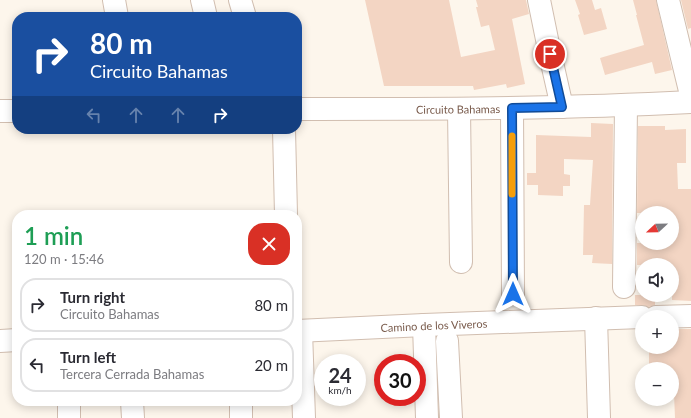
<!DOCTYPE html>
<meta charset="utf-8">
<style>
:root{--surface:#fff;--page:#f7f7f7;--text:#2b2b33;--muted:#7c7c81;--line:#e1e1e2}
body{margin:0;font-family:Lato,sans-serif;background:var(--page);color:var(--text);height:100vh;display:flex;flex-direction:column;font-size:15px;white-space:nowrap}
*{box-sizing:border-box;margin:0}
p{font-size:13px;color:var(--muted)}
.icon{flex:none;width:22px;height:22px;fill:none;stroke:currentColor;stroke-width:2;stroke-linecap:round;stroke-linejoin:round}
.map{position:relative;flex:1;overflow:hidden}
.drawer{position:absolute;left:12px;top:210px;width:290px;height:196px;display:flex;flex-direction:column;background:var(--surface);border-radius:16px;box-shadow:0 2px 10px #0003}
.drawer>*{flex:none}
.guide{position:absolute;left:12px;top:12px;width:290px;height:122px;border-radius:16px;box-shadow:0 2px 10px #0003;background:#1a4fa0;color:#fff;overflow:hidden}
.needle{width:26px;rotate:248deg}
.tools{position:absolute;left:635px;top:206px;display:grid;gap:8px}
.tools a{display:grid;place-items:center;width:44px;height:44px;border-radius:50%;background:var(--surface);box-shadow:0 2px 10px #0003;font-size:20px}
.speed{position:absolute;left:314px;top:354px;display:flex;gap:8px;font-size:20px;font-weight:700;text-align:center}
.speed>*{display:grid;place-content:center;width:52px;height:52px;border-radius:50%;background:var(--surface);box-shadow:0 2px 10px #0003;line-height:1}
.speed small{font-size:10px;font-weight:400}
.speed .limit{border:6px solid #d22;background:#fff;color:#111}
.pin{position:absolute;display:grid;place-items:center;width:34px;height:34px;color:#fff;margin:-17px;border:2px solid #fff;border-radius:50%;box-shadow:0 1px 4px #0007}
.me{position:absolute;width:44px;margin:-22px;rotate:0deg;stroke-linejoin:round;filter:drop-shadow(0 0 3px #0008)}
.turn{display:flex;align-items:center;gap:14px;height:84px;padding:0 12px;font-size:18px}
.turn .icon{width:52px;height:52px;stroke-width:2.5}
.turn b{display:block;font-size:28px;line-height:34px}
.lanes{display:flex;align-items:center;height:38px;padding:0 12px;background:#0003;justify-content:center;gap:20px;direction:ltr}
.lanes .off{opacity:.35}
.round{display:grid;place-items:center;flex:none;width:42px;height:42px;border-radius:16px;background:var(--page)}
.head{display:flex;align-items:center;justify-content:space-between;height:68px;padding:0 12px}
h1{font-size:24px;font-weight:600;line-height:30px;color:#1e9e55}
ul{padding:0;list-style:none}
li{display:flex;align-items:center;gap:12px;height:54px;margin:0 8px 6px;padding:0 4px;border:2px solid var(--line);border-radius:16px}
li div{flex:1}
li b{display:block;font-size:15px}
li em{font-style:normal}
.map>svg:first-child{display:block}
.building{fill:#f3d5c3}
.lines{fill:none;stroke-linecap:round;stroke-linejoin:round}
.minor-casing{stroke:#d1beb0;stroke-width:24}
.minor{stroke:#fff;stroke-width:22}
.route-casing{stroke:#114b97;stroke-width:10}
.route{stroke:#1a73e8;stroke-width:7}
.slow{stroke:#f59e0b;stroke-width:7}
.labels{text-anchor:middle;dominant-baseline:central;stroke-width:4;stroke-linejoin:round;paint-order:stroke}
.street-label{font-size:11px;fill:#7a5c4d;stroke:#fffaf3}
</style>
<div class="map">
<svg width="691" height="418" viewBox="0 0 691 418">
<rect width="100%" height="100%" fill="#fdf6ec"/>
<!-- building -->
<path class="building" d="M 365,0 L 449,0 L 461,57 L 495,50 L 489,25 L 481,27 L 476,7 L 478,7 L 476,0 L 526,0 L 529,14 L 512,19 L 525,84 L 507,88 L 506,84 L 474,90 L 473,86 L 384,86 Z
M 575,0 L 592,0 L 595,10 L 601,8 L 607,29 L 584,35 L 578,15 L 580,14 Z
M 633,0 L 656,0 L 672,70 L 655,74 L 652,62 L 605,75 L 600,58 L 644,45 L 636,15 L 637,15 Z
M 681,0 L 691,0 L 691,28 L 688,29 Z
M 591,123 L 613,124 L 612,264 L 592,263 L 593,255 L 583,255 L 584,205 L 590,205 L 593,160 L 564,159 L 564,174 L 570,175 L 570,186 L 563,186 L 563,196 L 538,195 L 538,185 L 527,185 L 527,173 L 536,173 L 536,135 L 591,137 Z
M 638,126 L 665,126 L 665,130 L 686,129 L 686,163 L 677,163 L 678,189 L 691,189 L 691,301 L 672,300 L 672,265 L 637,265 L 637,243 L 672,243 L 672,213 L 637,213 Z
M 635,295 L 655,295 L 655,305 L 649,307 L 642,305 L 635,305 Z
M 672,329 L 691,329 L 691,418 L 675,418 L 673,369 L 649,369 L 649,347 L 672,347 Z"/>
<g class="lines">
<!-- minor casing -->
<g class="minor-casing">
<g id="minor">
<path d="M 114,0 L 117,17"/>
<path d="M 202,0 L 206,17"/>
<path d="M 240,0 L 245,17"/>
<path d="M 539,0 L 550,54 L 562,107"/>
<path d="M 668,0 L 691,95"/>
<path d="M 512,108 L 513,294"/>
<path id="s1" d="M 297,109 C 428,109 560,109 691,102"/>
<path d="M 459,109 L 461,262"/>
<path d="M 0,111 L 17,111"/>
<path d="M 284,129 L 286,215"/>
<path d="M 624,287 L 626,105"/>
<path d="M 656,317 L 691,316"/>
<path d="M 596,318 L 599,418"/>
<path d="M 424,325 L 427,418"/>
<path id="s2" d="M 297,331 L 424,325 L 642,317"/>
<path d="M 301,331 L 304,418"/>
<path d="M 0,341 L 17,340"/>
<path d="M 447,341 L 451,418"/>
<path d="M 69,401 L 69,418"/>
<path d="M 132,401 L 133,418"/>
<path d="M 241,401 L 241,418"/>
</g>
</g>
<!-- minor -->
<use href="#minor" class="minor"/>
</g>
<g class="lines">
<!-- route casing -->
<g class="route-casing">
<path id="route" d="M 513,294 L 512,108 L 562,107 L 550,54"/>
</g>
<!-- route -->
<use href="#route" class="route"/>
<!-- slow -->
<path class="slow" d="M 512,136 L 512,194"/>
</g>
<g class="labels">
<!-- street labels -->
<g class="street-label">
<text stroke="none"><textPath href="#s1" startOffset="161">Circuito Bahamas</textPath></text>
<text stroke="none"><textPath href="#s2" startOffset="137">Camino de los Viveros</textPath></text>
</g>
</g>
</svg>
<div class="tools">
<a><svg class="needle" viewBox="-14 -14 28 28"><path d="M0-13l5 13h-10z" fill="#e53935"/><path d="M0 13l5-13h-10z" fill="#7c7c81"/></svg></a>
<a><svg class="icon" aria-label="sound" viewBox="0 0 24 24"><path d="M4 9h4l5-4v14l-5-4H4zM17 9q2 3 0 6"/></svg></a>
<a>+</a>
<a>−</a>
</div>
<div class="speed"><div>24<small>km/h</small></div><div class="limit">30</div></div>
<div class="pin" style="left:550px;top:54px;background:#d93025"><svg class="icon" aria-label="arrive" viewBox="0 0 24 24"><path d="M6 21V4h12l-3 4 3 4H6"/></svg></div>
<svg class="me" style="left:513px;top:294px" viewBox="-20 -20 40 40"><path d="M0-17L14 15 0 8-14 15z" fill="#1a73e8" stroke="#fff" stroke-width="4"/></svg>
<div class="guide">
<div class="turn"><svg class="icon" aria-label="right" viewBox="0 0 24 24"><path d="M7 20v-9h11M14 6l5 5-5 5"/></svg><div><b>80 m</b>Circuito Bahamas</div></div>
<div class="lanes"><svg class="icon off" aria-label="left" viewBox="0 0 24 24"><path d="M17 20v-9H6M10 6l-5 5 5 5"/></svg><svg class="icon off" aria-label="ahead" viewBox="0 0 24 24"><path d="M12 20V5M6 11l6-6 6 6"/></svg><svg class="icon off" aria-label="ahead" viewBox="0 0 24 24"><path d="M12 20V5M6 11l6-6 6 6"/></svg><svg class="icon" aria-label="right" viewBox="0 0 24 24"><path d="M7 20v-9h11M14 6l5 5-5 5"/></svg></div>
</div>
<section class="drawer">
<div class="head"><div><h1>1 min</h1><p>120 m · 15:46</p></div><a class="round" style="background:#d93025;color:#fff"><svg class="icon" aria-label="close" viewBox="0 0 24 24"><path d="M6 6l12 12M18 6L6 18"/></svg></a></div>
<ul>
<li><svg class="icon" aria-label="right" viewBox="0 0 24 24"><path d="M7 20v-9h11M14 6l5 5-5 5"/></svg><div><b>Turn right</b><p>Circuito Bahamas</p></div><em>80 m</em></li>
<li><svg class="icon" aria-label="left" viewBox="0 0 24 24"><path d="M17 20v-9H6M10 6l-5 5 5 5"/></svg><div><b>Turn left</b><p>Tercera Cerrada Bahamas</p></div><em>20 m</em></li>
</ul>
</section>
</div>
